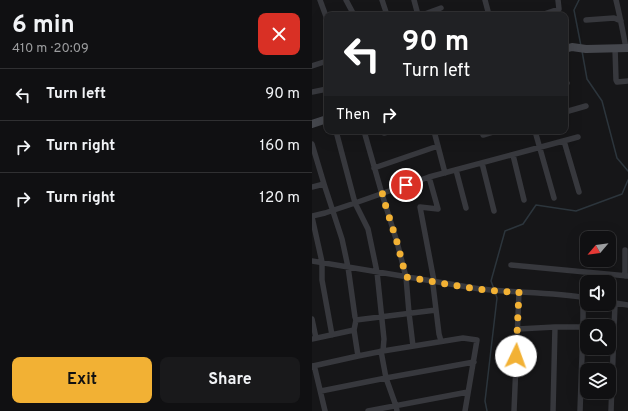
<!DOCTYPE html>
<meta charset="utf-8">
<style>
:root{--surface:#101012;--page:#19191b;--text:#f1f3f6;--muted:#9c9d9f;--line:#303032;--accent:#f2b134}
body{margin:0;font-family:Overpass,sans-serif;background:var(--page);color:var(--text);height:100vh;display:flex;flex-direction:column;font-size:15px;white-space:nowrap}
*{box-sizing:border-box;margin:0}
p{font-size:13px;color:var(--muted)}
.icon{flex:none;width:22px;height:22px;fill:none;stroke:currentColor;stroke-width:2;stroke-linecap:round;stroke-linejoin:round}
.map{position:relative;flex:1;overflow:hidden}
.details{display:flex;flex-direction:column;background:var(--surface);width:312px}
.details>*{flex:none}
.top-card{position:absolute;left:12px;top:12px;width:244px;height:122px;border-radius:8px;box-shadow:0 4px 16px #0002,0 0 0 1px var(--line);background:#202124;color:#fff;overflow:hidden}
.needle{width:26px;rotate:241deg}
.buttons{position:absolute;left:268px;top:231px;display:grid;gap:8px}
.buttons a{display:grid;place-items:center;width:36px;height:36px;border-radius:8px;background:var(--surface);box-shadow:0 4px 16px #0002,0 0 0 1px var(--line);font-size:20px}
.pin{position:absolute;display:grid;place-items:center;width:34px;height:34px;color:#fff;margin:-17px;border:2px solid #fff;border-radius:50%;box-shadow:0 1px 4px #0007}
.me{position:absolute;width:44px;margin:-22px;rotate:3deg;stroke-linejoin:round;filter:drop-shadow(0 0 3px #0008)}
.turn{display:flex;align-items:center;gap:14px;height:84px;padding:0 12px;font-size:18px}
.turn .icon{width:52px;height:52px;stroke-width:2.5}
.turn b{display:block;font-size:28px;line-height:34px}
.then{display:flex;align-items:center;height:38px;padding:0 12px;background:#0003;gap:8px;font-size:15px}
.round{display:grid;place-items:center;flex:none;width:42px;height:42px;border-radius:8px;background:var(--page)}
.summary{display:flex;align-items:center;justify-content:space-between;height:68px;padding:0 12px}
h1{font-size:24px;font-weight:700;line-height:30px}
.action{display:flex;gap:8px;margin-top:auto;padding:8px 12px}
.action a{flex:1;height:46px;border-radius:8px;background:var(--accent);color:#111;font-size:16px;font-weight:700;line-height:46px;text-align:center}
.action a+a{background:var(--page);color:var(--text)}
ul{padding:0;list-style:none}
li{display:flex;align-items:center;gap:12px;height:52px;padding:0 12px;border-top:1px solid var(--line)}
li div{flex:1}
li b{display:block;font-size:15px}
li em{font-style:normal}
main{display:flex;flex:1;min-height:0}
.map>svg:first-child{display:block}
.lines{fill:none;stroke-linecap:round;stroke-linejoin:round}
.stream{stroke:#2c353c;stroke-width:1.5}
.street{stroke:#37383d;stroke-width:5.5}
.secondary{stroke:#45474d;stroke-width:8}
.route{stroke:#f2b134;stroke-width:7;stroke-dasharray:0 12.6}
</style>
<main>
<section class="details">
<div class="summary"><div><h1>6 min</h1><p>410 m · 20:09</p></div><a class="round" style="background:#d93025;color:#fff"><svg class="icon" aria-label="close" viewBox="0 0 24 24"><path d="M6 6l12 12M18 6L6 18"/></svg></a></div>
<ul>
<li><svg class="icon" aria-label="left" viewBox="0 0 24 24"><path d="M17 20v-9H6M10 6l-5 5 5 5"/></svg><div><b>Turn left</b></div><em>90 m</em></li>
<li><svg class="icon" aria-label="right" viewBox="0 0 24 24"><path d="M7 20v-9h11M14 6l5 5-5 5"/></svg><div><b>Turn right</b></div><em>160 m</em></li>
<li><svg class="icon" aria-label="right" viewBox="0 0 24 24"><path d="M7 20v-9h11M14 6l5 5-5 5"/></svg><div><b>Turn right</b></div><em>120 m</em></li>
</ul>
<div class="action"><a>Exit</a><a>Share</a></div>
</section>
<div class="map">
<svg width="316" height="411" viewBox="0 0 316 411">
<rect width="100%" height="100%" fill="#161618"/>
<g class="lines">
<!-- stream -->
<path class="stream" d="M 267,0 L 262,10 L 269,46
M 270,51 L 275,79 L 290,101 L 305,158 L 316,171
M 182,289 L 179,281 L 193,231 L 211,224 L 224,205 L 264,211 L 310,194 L 316,180
M 175,411 L 173,401 L 185,298 L 183,292"/>
<!-- street -->
<path class="street" d="M 8,0 L 15,19
M 34,0 L 42,15
M 70,0 L 75,15
M 102,0 L 106,15
M 173,0 L 177,15
M 304,0 C 308,16 311,32 314,48
M 110,15 L 129,8
M 229,15 L 247,9 L 246,0
M 274,20 L 302,18 L 309,21
M 303,48 L 304,80 L 305,82 L 316,81
M 0,66 L 15,61
M 253,84 L 255,83
M 0,92 L 15,89
M 253,112 L 274,106
M 52,131 L 70,194 L 85,242 L 94,277 L 97,313 L 101,346
M 122,131 L 133,173
M 223,131 L 242,198
M 72,133 L 79,131
M 171,135 L 184,131
M 252,141 L 267,192
M 0,144 L 12,184 L 0,187
M 201,155 L 212,200
M 170,163 L 182,211
M 62,168 L 126,146
M 144,170 L 154,208
M 117,177 L 126,209 L 108,207 L 122,281 L 121,285 L 127,334 L 129,341
M 12,184 L 30,239 L 36,267 L 43,317 L 44,320 L 42,330
M 0,216 L 13,213 L 43,203 L 117,177 L 266,137
M 0,217 L 10,262 L 10,280 L 20,335
M 0,261 L 168,289 C 203,293 240,292 275,298
M 199,265 L 316,276
M 313,276 L 313,250
M 297,302 L 303,303 L 299,411
M 303,303 L 316,305
M 0,319 L 4,338
M 44,320 L 124,310
M 271,327 L 271,298
M 206,329 L 243,327 L 271,327 L 268,411
M 0,339 L 42,330 L 46,356
M 69,351 L 74,378 L 84,406 L 85,411
M 71,351 L 151,338 L 165,340 L 153,411
M 1,366 L 46,356 L 71,351 L 72,339 L 65,272 L 56,229 L 43,203 L 24,131
M 0,367 L 1,366 L 3,369 L 13,411
M 9,391 L 74,378 L 162,362
M 56,411 L 156,392
M 202,411 L 207,292
M 241,411 L 243,327"/>
<!-- secondary -->
<path class="secondary" d="M 253,49 L 260,47 L 274,49 L 316,48
M 0,124 L 15,119"/>
</g>
<g class="lines">
<!-- route -->
<path class="route" d="M 94,185 L 70,194 L 85,242 L 94,277 C 132,283 169,292 207,292 L 204,356"/>
</g>
</svg>
<div class="buttons">
<a><svg class="needle" viewBox="-14 -14 28 28"><path d="M0-13l5 13h-10z" fill="#e53935"/><path d="M0 13l5-13h-10z" fill="#9c9d9f"/></svg></a>
<a><svg class="icon" aria-label="sound" viewBox="0 0 24 24"><path d="M4 9h4l5-4v14l-5-4H4zM17 9q2 3 0 6"/></svg></a>
<a><svg class="icon" aria-label="search" viewBox="0 0 24 24"><circle cx="10" cy="10" r="6"/><path d="M15 15l6 6"/></svg></a>
<a><svg class="icon" aria-label="layers" viewBox="0 0 24 24"><path d="M12 4l9 5-9 5-9-5zM3 14l9 5 9-5"/></svg></a>
</div>
<div class="pin" style="left:94px;top:185px;background:#d93025"><svg class="icon" aria-label="arrive" viewBox="0 0 24 24"><path d="M6 21V4h12l-3 4 3 4H6"/></svg></div>
<svg class="me" style="left:204px;top:356px" viewBox="-20 -20 40 40"><circle r="19" fill="#fff"/><path d="M0-13L10 11 0 6-10 11z" fill="#f2b134"/></svg>
<div class="top-card">
<div class="turn"><svg class="icon" aria-label="left" viewBox="0 0 24 24"><path d="M17 20v-9H6M10 6l-5 5 5 5"/></svg><div><b>90 m</b>Turn left</div></div>
<div class="then">Then<svg class="icon" aria-label="right" viewBox="0 0 24 24"><path d="M7 20v-9h11M14 6l5 5-5 5"/></svg></div>
</div>
</div>
</main>
